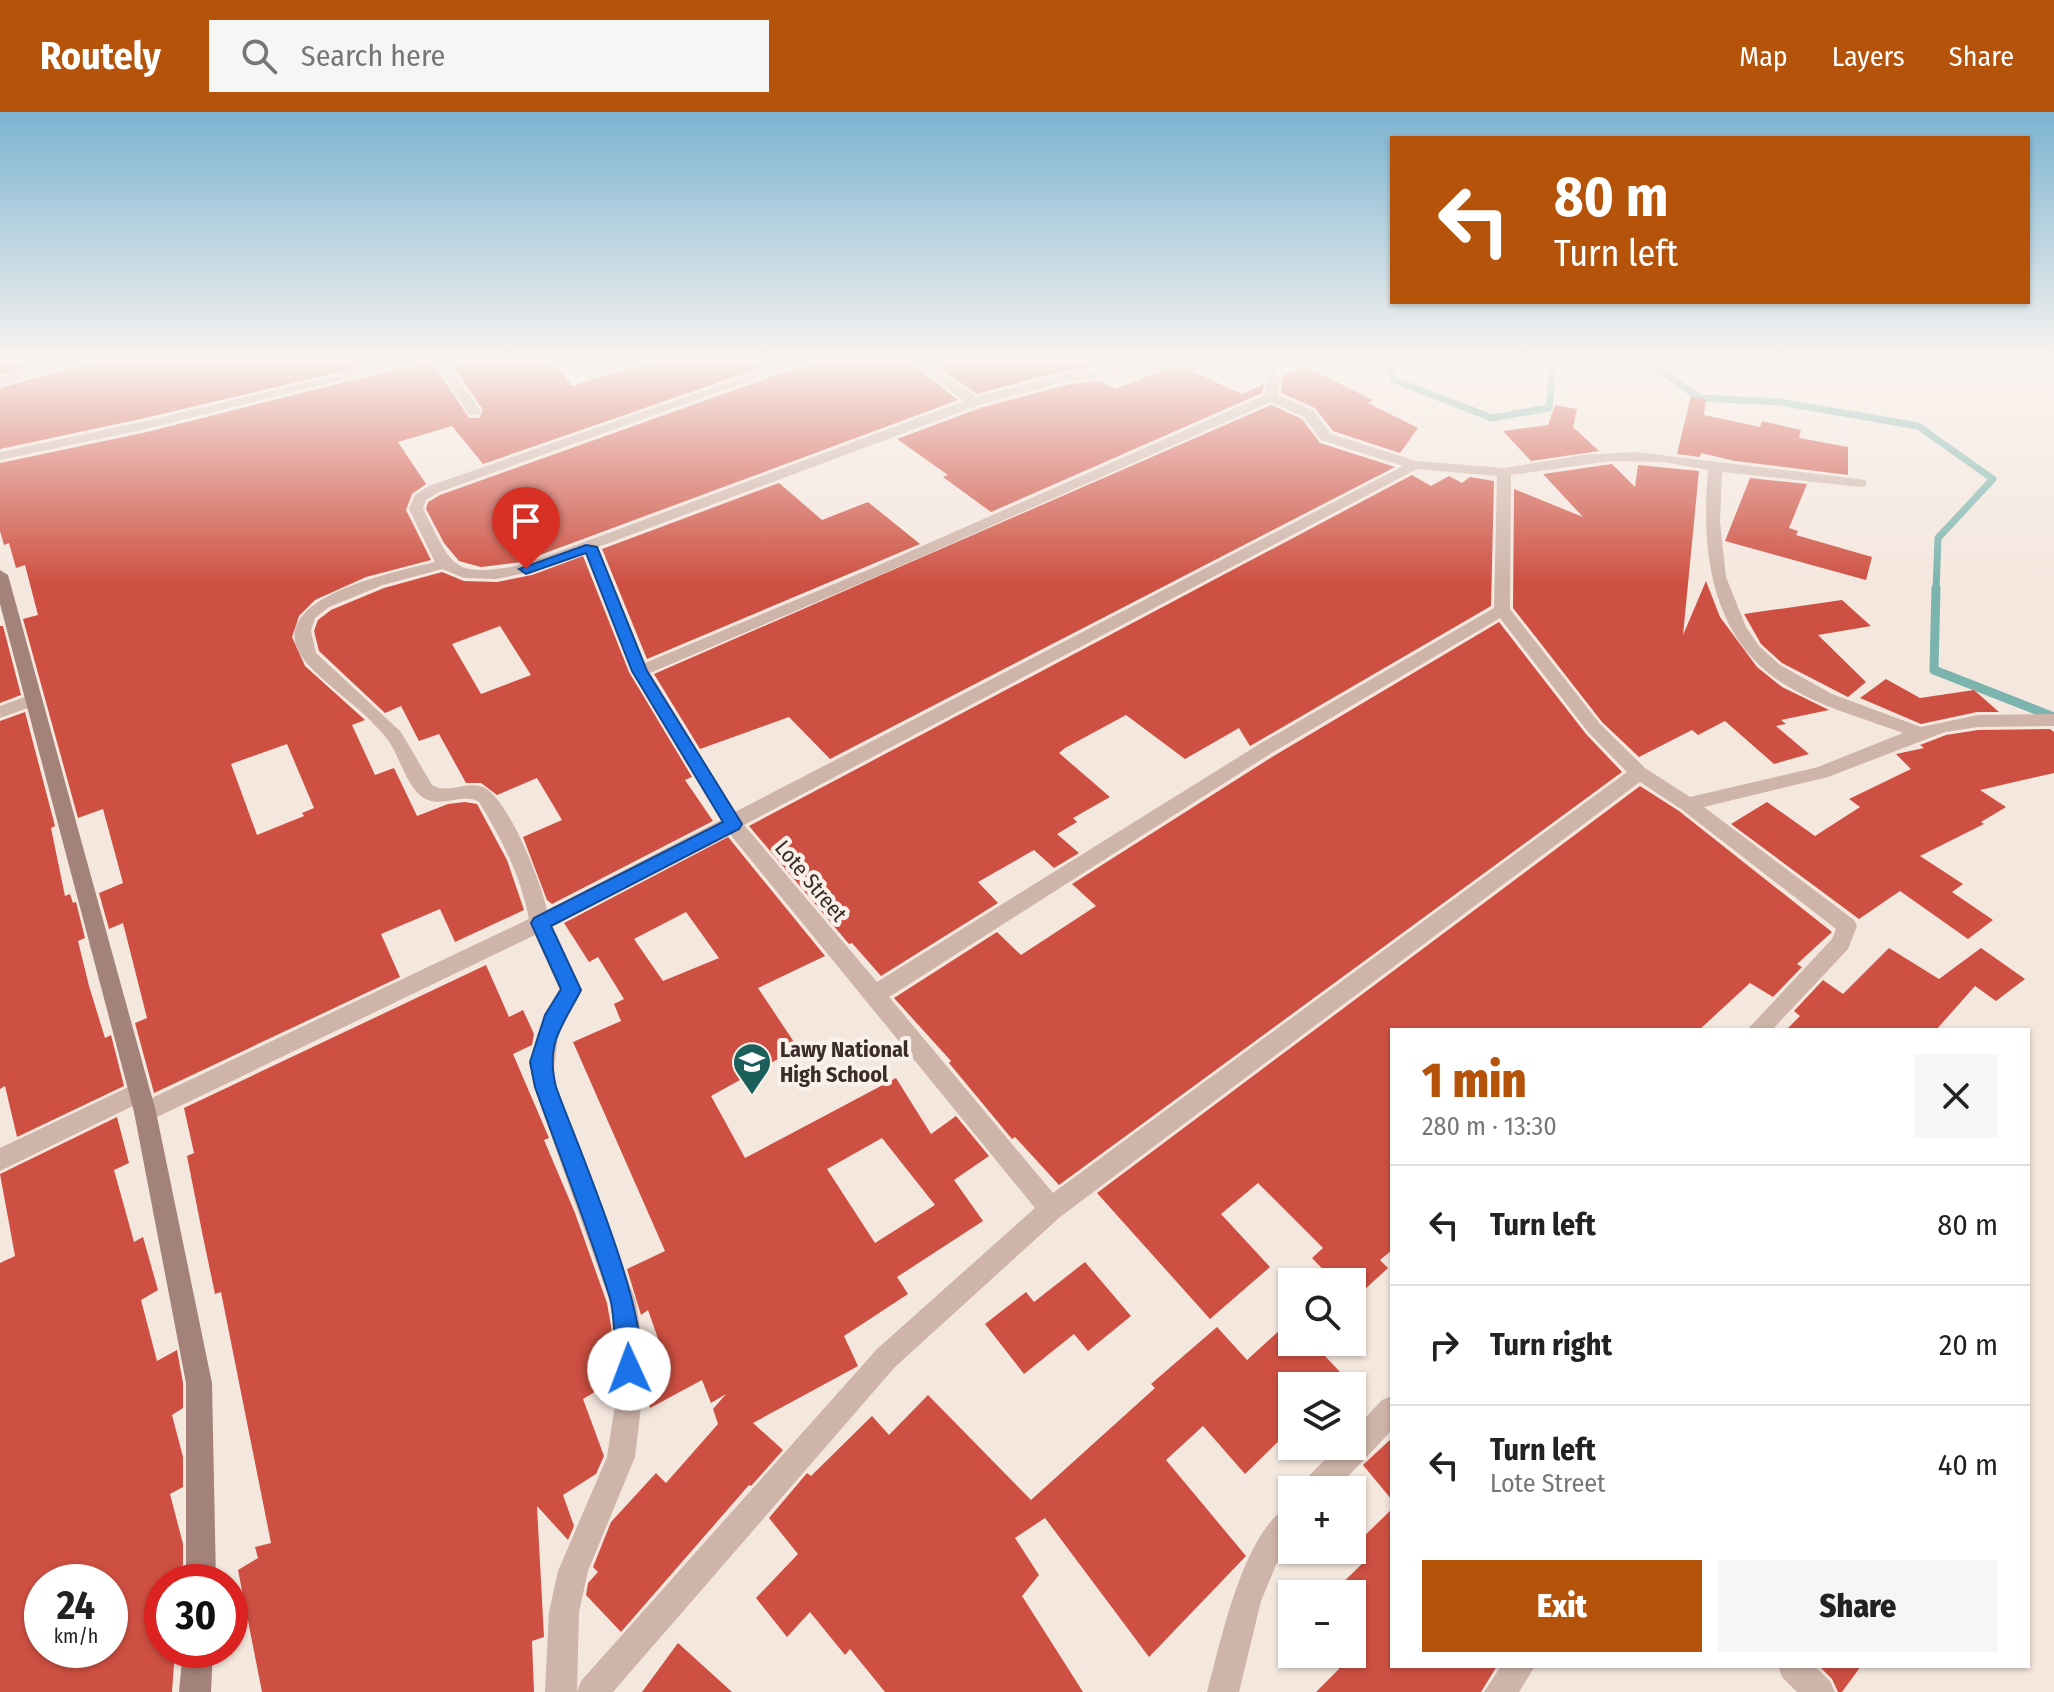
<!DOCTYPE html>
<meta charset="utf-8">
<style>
:root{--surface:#fff;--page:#f6f6f6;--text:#222;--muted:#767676;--line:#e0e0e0;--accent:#b45309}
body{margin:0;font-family:"Fira Sans Condensed",sans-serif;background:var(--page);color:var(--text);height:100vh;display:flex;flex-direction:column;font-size:30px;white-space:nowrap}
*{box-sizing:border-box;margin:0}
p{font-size:26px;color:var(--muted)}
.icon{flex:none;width:44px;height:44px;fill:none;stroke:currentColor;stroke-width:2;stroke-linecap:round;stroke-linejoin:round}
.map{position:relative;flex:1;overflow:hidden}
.drawer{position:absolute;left:1390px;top:916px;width:640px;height:640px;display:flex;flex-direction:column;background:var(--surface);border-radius:0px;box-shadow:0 2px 6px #0004}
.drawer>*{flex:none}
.guide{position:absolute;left:1390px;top:24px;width:640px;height:168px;border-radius:0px;box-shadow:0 2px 6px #0004;background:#b45309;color:#fff;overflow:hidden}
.buttons{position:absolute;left:1278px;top:1156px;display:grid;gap:16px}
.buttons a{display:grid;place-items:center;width:88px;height:88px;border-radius:0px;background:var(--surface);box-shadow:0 2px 6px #0004;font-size:40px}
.speed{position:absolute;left:24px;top:1452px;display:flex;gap:16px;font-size:40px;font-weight:700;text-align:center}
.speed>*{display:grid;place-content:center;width:104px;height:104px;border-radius:50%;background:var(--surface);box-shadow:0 2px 6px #0004;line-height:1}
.speed small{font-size:20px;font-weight:400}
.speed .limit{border:12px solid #d22;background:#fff;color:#111}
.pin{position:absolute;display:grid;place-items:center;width:68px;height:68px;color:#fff;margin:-82px -34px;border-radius:50% 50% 50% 0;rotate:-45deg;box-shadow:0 0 8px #0007}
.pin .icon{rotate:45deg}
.me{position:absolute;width:88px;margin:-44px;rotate:358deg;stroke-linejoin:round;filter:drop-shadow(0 0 6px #0008)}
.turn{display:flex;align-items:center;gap:28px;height:168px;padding:0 32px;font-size:36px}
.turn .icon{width:104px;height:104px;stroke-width:2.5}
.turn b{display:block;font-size:56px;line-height:68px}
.round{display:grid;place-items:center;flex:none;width:84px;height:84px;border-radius:0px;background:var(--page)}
.overview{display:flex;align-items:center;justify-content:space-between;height:136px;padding:0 32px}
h1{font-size:48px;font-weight:800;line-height:60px;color:var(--accent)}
.cta{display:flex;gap:16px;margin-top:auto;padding:16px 32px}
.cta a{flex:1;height:92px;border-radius:0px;background:var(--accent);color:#fff;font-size:32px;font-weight:800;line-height:92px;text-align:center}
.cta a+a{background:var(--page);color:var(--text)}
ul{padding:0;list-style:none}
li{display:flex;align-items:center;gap:24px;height:120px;padding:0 32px;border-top:2px solid var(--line)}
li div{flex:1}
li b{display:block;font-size:30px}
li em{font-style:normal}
header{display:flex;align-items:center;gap:48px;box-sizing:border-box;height:112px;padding:0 40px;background:var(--accent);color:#fff}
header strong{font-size:38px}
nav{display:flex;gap:44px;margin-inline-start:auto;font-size:28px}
.search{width:560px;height:72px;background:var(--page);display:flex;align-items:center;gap:20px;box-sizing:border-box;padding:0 28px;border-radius:0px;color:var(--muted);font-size:30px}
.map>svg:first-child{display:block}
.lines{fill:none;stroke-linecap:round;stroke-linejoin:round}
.stream-far1{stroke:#7bb4ae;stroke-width:7}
.stream{stroke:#7bb4ae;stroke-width:9}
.building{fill:#ce5042;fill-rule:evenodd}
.minor{fill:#ceb4a9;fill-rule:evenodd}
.secondary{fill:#a28279;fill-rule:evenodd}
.route{fill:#1a73e8;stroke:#114b97;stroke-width:2}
.labels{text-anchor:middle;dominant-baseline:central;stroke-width:8;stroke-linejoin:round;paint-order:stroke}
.street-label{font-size:22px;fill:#3a2c29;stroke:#fbf1eb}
.poi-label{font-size:22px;font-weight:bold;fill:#3a2c29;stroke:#fbf1eb;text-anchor:start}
</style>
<header>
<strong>Routely</strong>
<div class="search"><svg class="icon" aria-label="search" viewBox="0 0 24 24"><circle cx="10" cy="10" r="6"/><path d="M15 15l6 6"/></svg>Search here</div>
<nav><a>Map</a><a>Layers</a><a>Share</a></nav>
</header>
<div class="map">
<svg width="2054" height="1580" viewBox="0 0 2054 1580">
<rect width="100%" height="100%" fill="#f4e7de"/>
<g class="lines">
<!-- stream-far1 -->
<path class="stream-far1" d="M 1387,250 L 1394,268 L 1492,306 L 1549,296 L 1553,250
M 1649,250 L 1699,286 L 1780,290 L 1918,314 L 1993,367 L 1938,426 L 1936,478"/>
<!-- stream -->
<path class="stream" d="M 1936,476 L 1934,558 L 2054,605"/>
</g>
<!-- building -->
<path class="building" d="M 0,250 L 51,250 L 0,262 Z
M 84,250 L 381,250 L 145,306 L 0,337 L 0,276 L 82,253 Z
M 415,250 L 432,250 L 469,306 L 479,306 L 483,298 L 450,250 L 554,250 L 572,274 L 649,250 L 765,250 L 766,254 L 483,352 L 452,314 L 398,330 L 426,372 L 412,382 L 406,398 L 431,448 L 366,465 L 315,488 L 299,504 L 292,525 L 305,554 L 365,608 L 352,613 L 375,663 L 394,656 L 417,704 L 448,692 L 465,690 L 477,692 L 507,748 L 524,798 L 455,830 L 440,797 L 381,822 L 400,865 L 154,981 L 135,911 L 147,906 L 123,811 L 109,817 L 99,781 L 123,771 L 103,697 L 78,706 L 23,507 L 38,503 L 25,453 L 16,456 L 9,431 L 4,433 L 0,419 L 0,351 L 147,320 L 413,253 ZM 287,632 L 314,696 L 302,701 L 304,704 L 257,723 L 231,652 Z
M 813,250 L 909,250 L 958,288 L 521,450 L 481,455 L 459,449 L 444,431 L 426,397 L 428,390 L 440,383 Z
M 931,250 L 1089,250 L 1092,256 L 1067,258 L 977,282 Z
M 1178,253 L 1242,282 L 1264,272 L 1262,281 L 991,400 L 943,365 L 948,363 L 897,327 L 980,296 L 1070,272 L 1100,269 L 1115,277 Z
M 1304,254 L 1373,288 L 1368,291 L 1418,316 L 1400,341 L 1333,319 L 1315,296 L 1281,281 L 1282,264 Z
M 1691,284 L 1706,287 L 1704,303 L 1760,315 L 1762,309 L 1801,318 L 1799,326 L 1848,335 L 1848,363 L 1735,349 L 1701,341 L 1700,345 L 1677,342 Z
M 1271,293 L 1302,307 L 1320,331 L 1395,355 L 830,647 L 789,605 L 700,637 L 654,562 Z
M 1555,293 L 1577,297 L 1573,315 L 1599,339 L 1531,349 L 1503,319 L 1548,313 Z
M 1612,352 L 1635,375 L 1638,353 L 1699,359 L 1683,523 L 1706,469 L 1720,505 L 1757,555 L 1782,575 L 1829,598 L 1781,608 L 1786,612 L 1776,614 L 1809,642 L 1774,652 L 1725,609 L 1698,623 L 1692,618 L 1639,645 L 1602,610 L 1513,496 L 1514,377 L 1583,405 L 1543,362 Z
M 1412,363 L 1431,374 L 1449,364 L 1462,371 L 1470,365 L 1494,369 L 1491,494 L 1250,634 L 1239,616 L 1185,647 L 1126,603 L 1065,636 L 1059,641 L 1110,685 L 1073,706 L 1077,710 L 1057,722 L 1079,741 L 1054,756 L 1034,738 L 978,770 L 998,791 L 881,864 L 852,831 L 849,832 L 749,714 Z
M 1750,366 L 1807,372 L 1789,416 L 1798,419 L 1796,423 L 1872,445 L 1866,468 L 1725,429 Z
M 779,371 L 822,408 L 868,390 L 920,432 L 647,547 L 602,437 Z
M 583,444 L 629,560 L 692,665 L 685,668 L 713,709 L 552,792 L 547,788 L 523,725 L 562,708 L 537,666 L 497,683 L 481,671 L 466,671 L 439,622 L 419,629 L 401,594 L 385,601 L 319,539 L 314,519 L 318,508 L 331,498 L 384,476 L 442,460 L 464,469 L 497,470 L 532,463 ZM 500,514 L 531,563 L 481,582 L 452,532 Z
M 1842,488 L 1871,514 L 1818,523 L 1866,570 L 1848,585 L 1782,551 L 1761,532 L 1744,502 Z
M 1499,510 L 1586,622 L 1622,660 L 1059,1073 L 1015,1025 L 1012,1027 L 949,951 L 951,949 L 894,886 L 997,820 L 1021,843 L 1096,794 L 1072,772 L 1272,645 Z
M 0,514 L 3,514 L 21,583 L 0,591 Z
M 1886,567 L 1920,586 L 1974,578 L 1999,600 L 1977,600 L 1921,612 L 1860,586 Z
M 25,600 L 55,714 L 51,716 L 65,784 L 70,782 L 73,791 L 76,790 L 85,826 L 78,829 L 89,874 L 105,926 L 111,923 L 124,974 L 17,1025 L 5,974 L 0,977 L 0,609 Z
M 2050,617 L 2054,620 L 2054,661 L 1980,678 L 2006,695 L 1981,710 L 1984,712 L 1920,744 L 1963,772 L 1952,780 L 1993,808 L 1968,827 L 1900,779 L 1859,807 L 1731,712 L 1767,690 L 1815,724 L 1860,695 L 1849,687 L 1911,657 L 1896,642 L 1924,636 L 1920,633 L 1946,623 L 1978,618 Z
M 1640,674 L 1679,699 L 1832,820 L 1797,852 L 1802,855 L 1773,885 L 1750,871 L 1699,918 L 1392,918 L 1392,1138 L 1380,1148 L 1388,1156 L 1352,1189 L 1352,1170 L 1335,1170 L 1312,1146 L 1323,1136 L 1258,1071 L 1221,1102 L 1270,1155 L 1210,1207 L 1097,1081 Z
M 728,725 L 825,844 L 758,876 L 798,936 L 711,984 L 745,1046 L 896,966 L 931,1022 L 956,1004 L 989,1044 L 954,1068 L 983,1109 L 897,1165 L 908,1182 L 844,1224 L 858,1254 L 753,1311 L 783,1338 L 751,1374 L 749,1373 L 621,1520 L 586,1483 L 588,1471 L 598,1460 L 593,1455 L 611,1410 L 656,1361 L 666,1371 L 718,1312 L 713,1297 L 726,1282 L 711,1291 L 702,1268 L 650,1296 L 645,1270 L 669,1258 L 648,1198 L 641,1203 L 627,1157 L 665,1139 L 573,930 L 621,909 L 614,892 L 624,887 L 598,845 L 589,850 L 564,811 ZM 686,800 L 719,846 L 663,869 L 634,827 ZM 882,1026 L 935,1093 L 875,1131 L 827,1057 Z
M 1889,836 L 1939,867 L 1981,836 L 2025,867 L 1996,889 L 1975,874 L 1936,918 L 1786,918 L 1800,904 L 1794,899 L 1823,868 L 1843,882 Z
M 486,853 L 509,905 L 523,898 L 534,922 L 532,933 L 513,942 L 549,1026 L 544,1028 L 575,1101 L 607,1191 L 612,1220 L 603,1225 L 613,1249 L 613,1269 L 583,1287 L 604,1344 L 596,1362 L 563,1383 L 574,1414 L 568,1428 L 537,1394 L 544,1525 L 532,1529 L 534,1580 L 262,1580 L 238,1458 L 258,1446 L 255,1435 L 271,1431 L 221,1180 L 215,1182 L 202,1120 L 187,1044 L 194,1041 L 184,996 Z
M 117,1005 L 129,1051 L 114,1058 L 134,1130 L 143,1125 L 158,1178 L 141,1188 L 157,1249 L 177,1238 L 183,1271 L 183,1296 L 172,1303 L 183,1345 L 183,1375 L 170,1382 L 183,1432 L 183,1453 L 162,1466 L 162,1538 L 175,1538 L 172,1580 L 0,1580 L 0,1151 L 15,1144 L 0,1062 ZM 42,1470 L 110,1470 L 110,1538 L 42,1538 Z
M 1085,1150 L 1131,1204 L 1088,1239 L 1074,1222 L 1024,1262 L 985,1212 L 1026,1180 L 1034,1190 Z
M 1292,1207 L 1292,1230 L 1312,1230 L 1353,1274 L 1292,1274 L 1292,1316 L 1245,1362 L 1203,1314 L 1166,1348 L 1246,1444 L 1149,1545 L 1045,1406 L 1015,1426 L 1039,1463 L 1022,1484 L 1083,1580 L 885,1580 L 850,1537 L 845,1543 L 810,1500 L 787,1525 L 756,1486 L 798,1442 L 769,1406 L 807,1361 L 811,1364 L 872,1304 L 889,1323 L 928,1283 L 1031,1388 L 1155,1276 L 1151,1272 L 1217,1215 L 1247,1248 Z
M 1392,1326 L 1392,1388 L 1363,1353 Z
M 1392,1397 L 1392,1554 L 1497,1554 L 1481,1580 L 1316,1580 L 1339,1557 L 1328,1542 L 1352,1542 L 1352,1482 L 1331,1482 L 1363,1451 L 1352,1436 Z
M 678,1531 L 732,1580 L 642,1580 Z
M 1819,1554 L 1861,1554 L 1842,1580 L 1838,1580 L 1832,1567 Z"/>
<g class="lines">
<!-- minor -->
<path class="minor" d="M 62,250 L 81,250 L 0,273 L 0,265 Z
M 392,250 L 412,250 L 146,317 L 0,348 L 0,340 L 146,309 Z
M 435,250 L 447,250 L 481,300 L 479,303 L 469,303 Z
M 786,250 L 803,250 L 439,380 L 426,388 L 423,397 C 454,456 450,466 522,453 L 964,289 L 912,250 L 926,250 L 976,285 L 1068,261 L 1177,250 L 1158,259 L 1069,269 L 979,293 L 598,435 L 645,551 L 870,457 L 1265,283 L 1268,266 L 1258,250 L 1270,250 L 1280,266 L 1278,283 L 1314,299 L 1331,322 L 1416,349 L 1504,356 L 1583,343 L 1636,340 L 1866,368 L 1866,374 L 1861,375 L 1722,360 L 1720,410 L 1726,465 L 1746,515 L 1759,534 L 1780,553 L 1832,582 L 1921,615 L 1978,603 L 2054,602 L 2054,614 L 1978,615 L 1945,620 L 1828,665 L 1704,695 L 1854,808 L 1857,814 L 1848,837 L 1772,918 L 1747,918 L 1832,827 L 1836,817 L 1681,697 L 1640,670 L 1060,1105 L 895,1255 L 613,1580 L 545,1580 L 549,1500 L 558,1459 L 607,1345 L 616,1286 L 616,1229 L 610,1190 L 534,975 L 531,958 L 537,923 L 560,878 L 535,823 L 153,1007 L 145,1010 L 137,1007 L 134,1000 L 137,993 L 529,807 C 521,765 502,727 479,690 C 461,679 440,699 421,684 C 407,673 400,647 390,631 C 385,623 377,616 370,608 C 352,590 314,563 302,545 C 261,485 400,459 435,450 L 409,397 L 415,383 L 429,374 ZM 1271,290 L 1304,305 L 1321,328 L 1403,354 L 735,700 L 650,561 L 880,463 ZM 1610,349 L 1663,350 L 1708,358 C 1701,438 1710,525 1784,572 C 1820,595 1863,606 1903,621 L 1818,655 L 1690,685 L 1645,656 L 1600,612 L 1510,497 L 1511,363 ZM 1417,357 L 1497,364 L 1494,496 L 1258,633 L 877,870 L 744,713 ZM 585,440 L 632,559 L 721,708 L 547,798 C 542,773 506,679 480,674 C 464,670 446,682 432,673 L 401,620 L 316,541 L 311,519 L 315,506 L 329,495 L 383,473 L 442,457 L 464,466 L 496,467 L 531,460 ZM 1500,506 L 1588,620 L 1627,660 L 1053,1081 L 889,885 L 1270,642 ZM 729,721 L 1035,1096 L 877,1237 L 581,1569 L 577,1580 L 579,1500 L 588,1459 L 635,1345 L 642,1286 L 642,1229 L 636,1190 L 556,975 L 554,958 L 558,923 L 582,878 L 552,814 Z
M 33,582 L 39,584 L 42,588 L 39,592 L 0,606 L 0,594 Z
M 139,970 L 147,973 L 150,980 L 147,987 L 0,1059 L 0,1036 Z
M 1392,1284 L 1392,1318 L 1335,1378 L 1301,1378 L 1305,1368 L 1338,1334 L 1352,1334 L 1352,1320 L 1382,1288 Z
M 1292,1393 L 1292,1431 L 1276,1453 L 1261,1489 L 1239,1580 L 1207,1580 C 1220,1533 1244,1413 1292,1393 Z
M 1501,1554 L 1535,1554 L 1519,1580 L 1484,1580 Z
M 1778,1554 L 1815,1554 L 1830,1569 L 1835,1580 L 1797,1580 L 1782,1565 Z"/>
<!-- secondary -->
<path class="secondary" d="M 0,458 L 8,463 L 156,1000 L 212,1271 L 216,1470 L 186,1470 L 186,1271 L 134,1000 L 0,492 Z
M 183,1538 L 213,1538 L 211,1580 L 179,1580 Z"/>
</g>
<!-- sky -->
<linearGradient id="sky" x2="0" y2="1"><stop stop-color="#7cb4d1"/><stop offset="0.53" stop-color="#faf4f0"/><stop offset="1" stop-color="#faf4f0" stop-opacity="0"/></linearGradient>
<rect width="2054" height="471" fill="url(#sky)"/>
<!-- route -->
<path class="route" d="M 586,433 L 597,435 L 647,559 L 742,712 L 739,717 L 551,814 L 581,878 C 562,915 545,931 556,975 C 576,1031 658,1217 638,1266 L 629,1270 L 620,1266 C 612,1246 617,1211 610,1186 C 588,1115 560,1045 535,975 L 530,950 L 545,903 L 561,877 L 531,811 L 534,806 L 723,710 L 632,559 L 586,441 L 526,462 L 519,457 Z"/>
<!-- icons -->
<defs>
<g id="school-pin" transform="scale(2)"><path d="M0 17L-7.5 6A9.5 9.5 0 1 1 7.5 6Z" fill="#1b5f5a" stroke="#fbf1eb"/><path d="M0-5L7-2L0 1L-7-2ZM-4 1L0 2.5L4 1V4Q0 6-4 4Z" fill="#fff"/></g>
</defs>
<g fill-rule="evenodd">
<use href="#school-pin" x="752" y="950"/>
</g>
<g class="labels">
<!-- street labels -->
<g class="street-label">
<text transform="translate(811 769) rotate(50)">Lote Street</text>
</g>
<!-- poi labels -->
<g class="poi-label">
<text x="780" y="937">Lawy National<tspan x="780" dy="25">High School</tspan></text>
</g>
</g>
</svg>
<div class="buttons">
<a><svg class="icon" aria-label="search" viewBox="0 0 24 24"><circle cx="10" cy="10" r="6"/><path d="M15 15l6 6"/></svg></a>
<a><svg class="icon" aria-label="layers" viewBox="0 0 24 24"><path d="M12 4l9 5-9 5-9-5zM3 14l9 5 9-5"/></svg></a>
<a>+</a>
<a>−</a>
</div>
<div class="speed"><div>24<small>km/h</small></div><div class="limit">30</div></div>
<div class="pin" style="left:526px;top:457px;background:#d93025"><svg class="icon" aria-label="arrive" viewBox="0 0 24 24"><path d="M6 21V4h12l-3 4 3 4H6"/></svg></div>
<svg class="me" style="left:629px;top:1257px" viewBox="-20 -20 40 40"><circle r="19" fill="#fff"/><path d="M0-13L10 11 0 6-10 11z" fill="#1a73e8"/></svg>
<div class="guide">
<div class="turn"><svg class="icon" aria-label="left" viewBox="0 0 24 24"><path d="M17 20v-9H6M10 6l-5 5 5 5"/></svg><div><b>80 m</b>Turn left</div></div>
</div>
<section class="drawer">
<div class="overview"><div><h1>1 min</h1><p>280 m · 13:30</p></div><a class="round"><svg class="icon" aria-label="close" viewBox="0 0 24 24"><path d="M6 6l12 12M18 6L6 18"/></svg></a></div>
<ul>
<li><svg class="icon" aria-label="left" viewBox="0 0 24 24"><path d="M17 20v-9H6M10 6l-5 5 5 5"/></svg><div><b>Turn left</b></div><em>80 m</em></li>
<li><svg class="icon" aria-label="right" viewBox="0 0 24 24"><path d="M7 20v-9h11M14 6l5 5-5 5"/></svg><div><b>Turn right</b></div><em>20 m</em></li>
<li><svg class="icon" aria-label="left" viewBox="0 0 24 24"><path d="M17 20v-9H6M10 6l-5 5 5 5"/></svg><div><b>Turn left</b><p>Lote Street</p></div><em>40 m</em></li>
</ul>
<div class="cta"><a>Exit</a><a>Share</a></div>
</section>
</div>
